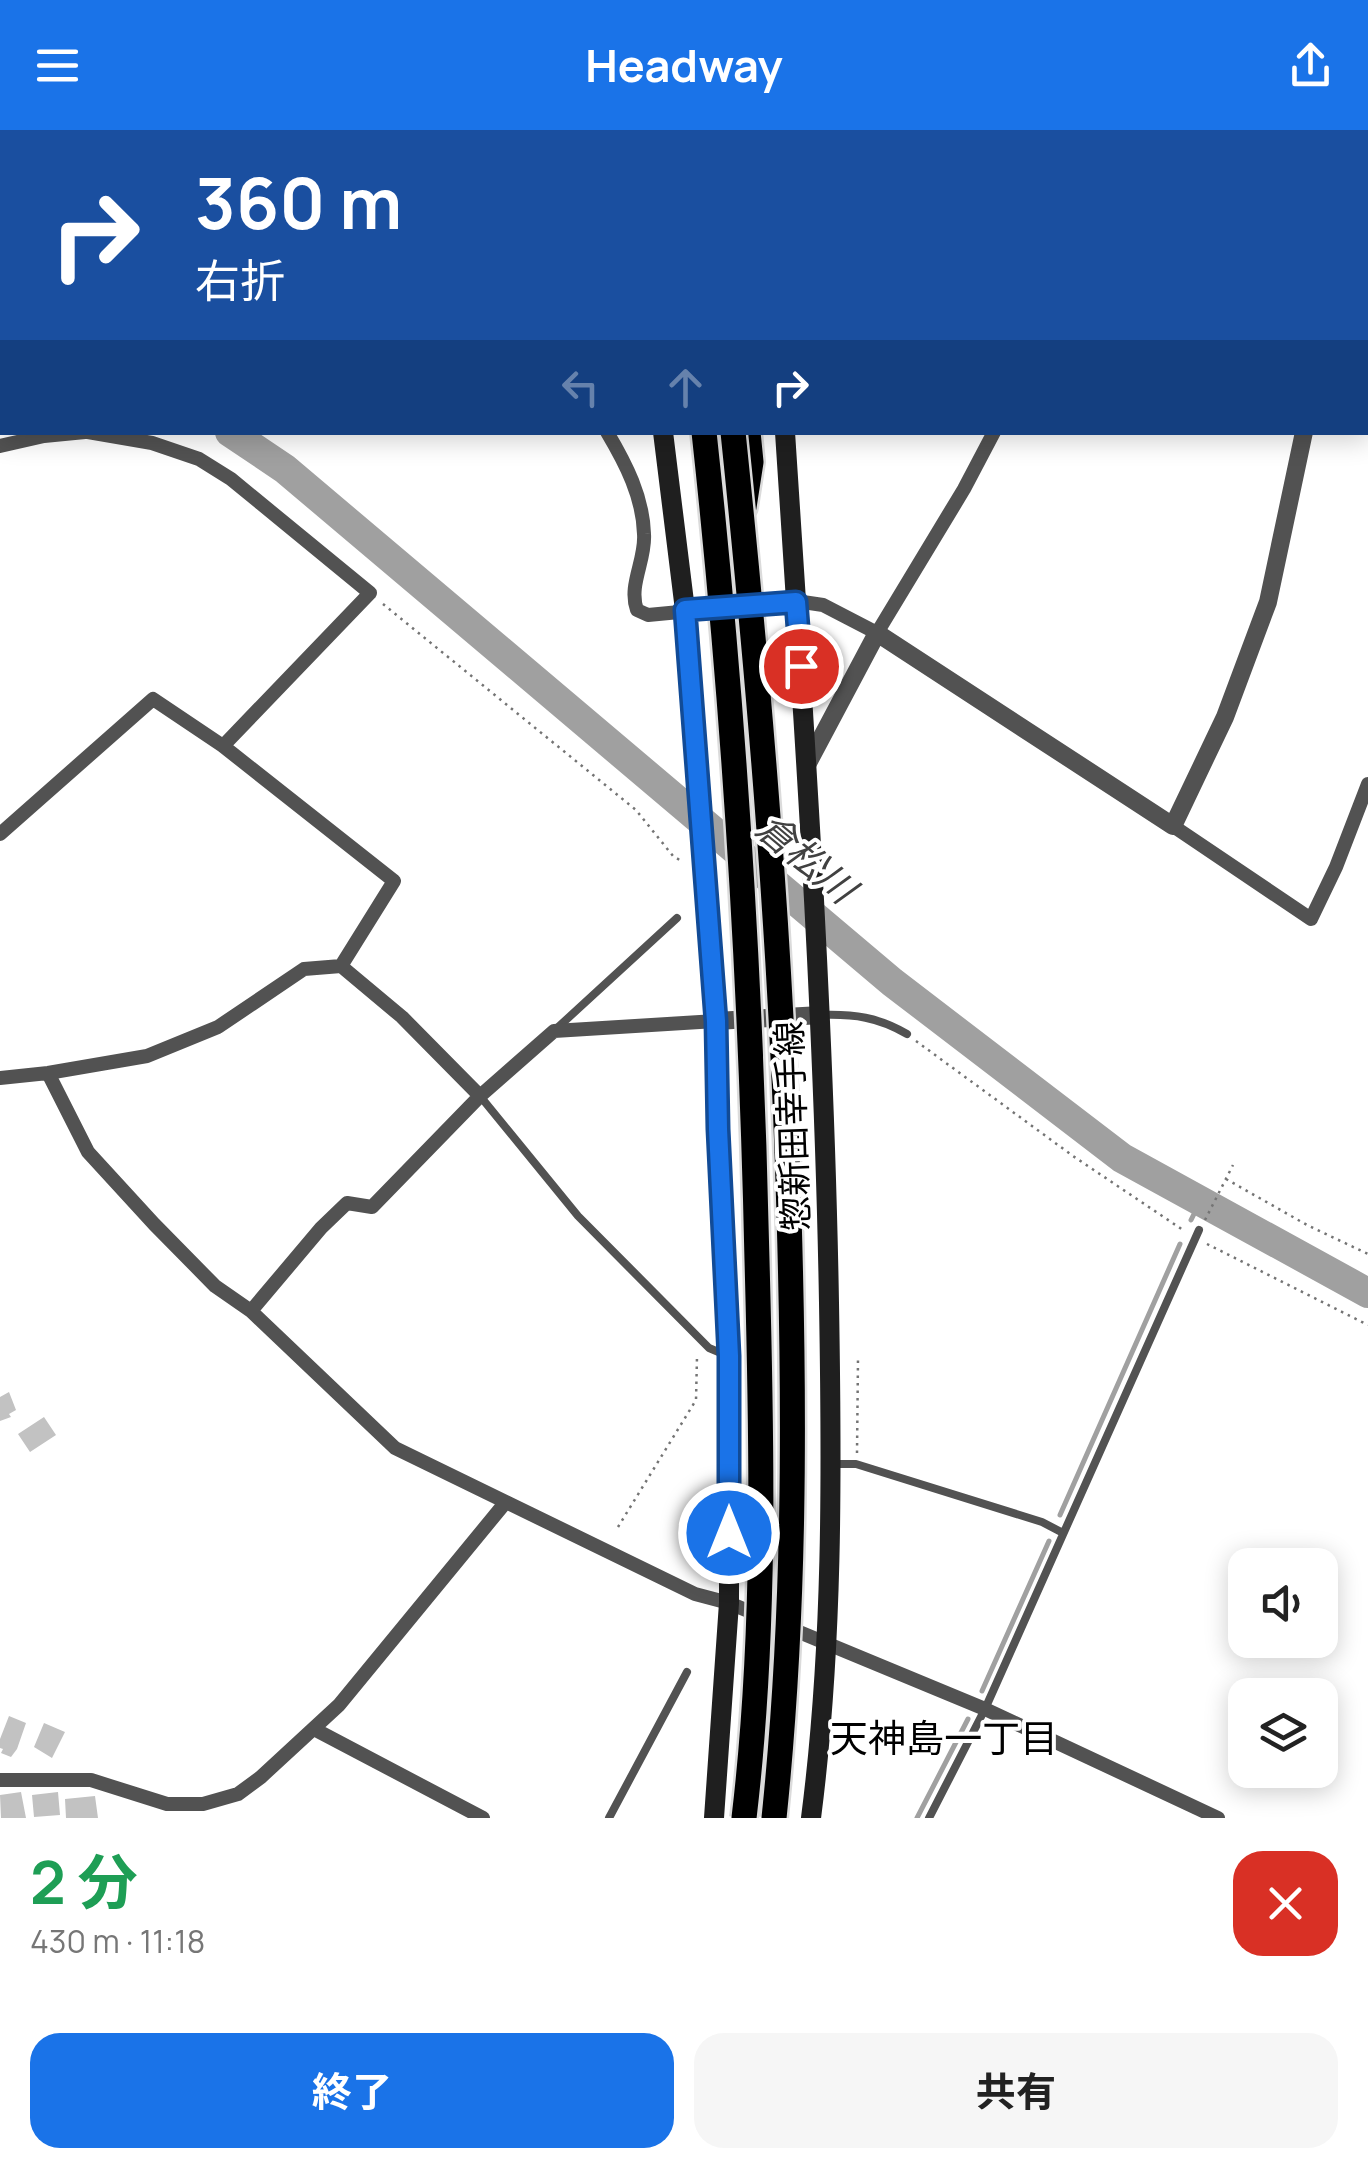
<!DOCTYPE html>
<html lang="ja">
<meta charset="utf-8">
<style>
:root{--surface:#fff;--page:#f6f6f6;--text:#222;--muted:#767676;--accent:#1a73e8}
body{margin:0;font-family:Manrope,"Noto Sans JP",sans-serif;background:var(--page);color:var(--text);height:100vh;display:flex;flex-direction:column;font-size:38px;white-space:nowrap}
*{box-sizing:border-box;margin:0}
p{font-size:32px;color:var(--muted)}
.icon{flex:none;width:55px;height:55px;fill:none;stroke:currentColor;stroke-width:2;stroke-linecap:round;stroke-linejoin:round}
.map{position:relative;height:1688px;overflow:hidden}
.panel{display:flex;flex-direction:column;background:var(--surface);flex:1}
.panel>*{flex:none}
.guide{position:absolute;left:0px;top:0px;width:1370px;height:305px;box-shadow:0 5px 25px #0003;background:#1a4fa0;color:#fff;overflow:hidden}
.buttons{position:absolute;left:1228px;top:1418px;display:grid;gap:20px}
.buttons a{display:grid;place-items:center;width:110px;height:110px;border-radius:20px;background:var(--surface);box-shadow:0 5px 25px #0003;font-size:50px}
.pin{position:absolute;display:grid;place-items:center;width:85px;height:85px;color:#fff;margin:-42px;border:5px solid #fff;border-radius:50%;box-shadow:0 2px 10px #0007}
.me{position:absolute;width:110px;margin:-55px;rotate:0deg;stroke-linejoin:round;filter:drop-shadow(0 0 8px #0008)}
.turn{display:flex;align-items:center;gap:35px;height:210px;padding:0 30px;font-size:45px}
.turn .icon{width:130px;height:130px;stroke-width:2.5}
.turn b{display:block;font-size:70px;line-height:85px}
.lanes{display:flex;align-items:center;height:95px;padding:0 30px;background:#0003;justify-content:center;gap:50px;direction:ltr}
.lanes .off{opacity:.35}
.round{display:grid;place-items:center;flex:none;width:105px;height:105px;border-radius:30px;background:var(--page)}
.summary{display:flex;align-items:center;justify-content:space-between;height:170px;padding:0 30px}
h1{font-size:60px;font-weight:700;line-height:75px;color:#1e9e55}
.action{display:flex;gap:20px;margin-top:auto;padding:20px 30px}
.action a{flex:1;height:115px;border-radius:30px;background:var(--accent);color:#fff;font-size:40px;font-weight:700;line-height:115px;text-align:center}
.action a+a{background:var(--page);color:var(--text)}
header{display:flex;justify-content:space-between;align-items:center;height:130px;padding:0 30px;background:var(--accent);color:#fff;font-size:45px;font-weight:700}
.map>svg:first-child{display:block}
.lines{fill:none;stroke-linecap:round;stroke-linejoin:round}
.stream{stroke:#a0a0a0;stroke-width:5}
.river{stroke:#a0a0a0;stroke-width:30}
.building{fill:#c2c2c2}
.motorway-casing{stroke:#dbdbdb;stroke-width:30}
.path{stroke:#747474;stroke-width:2.5;stroke-dasharray:2.5 5;stroke-linecap:butt}
.service{stroke:#525252;stroke-width:8}
.minor{stroke:#525252;stroke-width:14}
.tertiary{stroke:#525252;stroke-width:18}
.secondary{stroke:#1f1f1f;stroke-width:20}
.motorway{stroke:#000;stroke-width:25}
.motorway-bridge-casing{stroke:#dbdbdb;stroke-width:30;stroke-linecap:butt}
.motorway-bridge{stroke:#000;stroke-width:25}
.route-casing{stroke:#114b97;stroke-width:25}
.route{stroke:#1a73e8;stroke-width:18}
.labels{text-anchor:middle;dominant-baseline:central;stroke-width:8;stroke-linejoin:round;paint-order:stroke}
.street-label{font-size:35px;fill:#000;stroke:#fff}
.water-label{font-size:38px;font-style:italic;fill:#414141;stroke:#fff}
.neighbourhood-label{font-size:38px;fill:#000;stroke:#fff}
</style>
<header><svg class="icon" aria-label="menu" viewBox="0 0 24 24"><path d="M4 6h16M4 12h16M4 18h16"/></svg>Headway<svg class="icon" aria-label="share" viewBox="0 0 24 24"><path d="M12 15V3M7 8l5-5 5 5M5 13v7h14v-7"/></svg></header>
<div class="map">
<svg width="1368" height="1688" viewBox="0 0 1368 1688">
<rect width="100%" height="100%" fill="#fff"/>
<g class="lines">
<!-- stream -->
<path class="stream" d="M 329,2 L 331,0
M 1191,1090 L 1200,1072
M 1060,1385 L 1180,1114
M 982,1561 L 1049,1411
M 917,1688 L 968,1589"/>
<!-- river -->
<path class="river" d="M 0,279 L 2,279
M 230,302 L 285,339 L 892,852 L 1122,1028 L 1368,1163"/>
</g>
<!-- building -->
<path class="building" d="M 9,1262 L 16,1280 L 9,1284 L 11,1287 L 0,1291 L 0,1267 Z
M 44,1287 L 56,1305 L 30,1322 L 18,1304 Z
M 9,1586 L 26,1593 L 17,1619 L 11,1627 L 1,1623 L 3,1619 L 0,1618 L 0,1609 Z
M 44,1593 L 65,1602 L 52,1628 L 34,1617 Z
M 21,1662 L 26,1688 L 1,1688 L 0,1665 Z
M 58,1662 L 60,1685 L 34,1687 L 32,1665 Z
M 95,1666 L 98,1688 L 66,1688 L 65,1669 Z"/>
<g class="lines">
<!-- motorway casing -->
<g class="motorway-casing">
<path id="motorway" d="M 644,0 L 644,2
M 668,0 L 668,2
M 699,0 L 699,2
M 717,0 L 717,2
M 744,377 L 751,332 L 748,302"/>
</g>
<!-- path -->
<path class="path" d="M 383,474 L 636,680 L 673,726 L 683,732
M 916,911 L 1073,1026 L 1183,1100
M 1226,1049 L 1307,1095 L 1368,1124
M 1205,1090 L 1233,1035
M 1207,1114 L 1368,1195
M 857,1323 L 858,1229
M 618,1397 L 696,1270 L 697,1227"/>
<!-- service -->
<path class="service" d="M 152,0 L 154,2
M 0,241 L 2,240
M 821,885 C 854,884 878,887 907,904
M 555,900 L 677,788
M 480,966 L 578,1086 L 709,1218 L 728,1226
M 835,1334 L 856,1334 L 1042,1392 L 1063,1403
M 609,1688 L 687,1542
M 929,1688 L 985,1579 L 1199,1100"/>
<!-- minor -->
<path class="minor" d="M 362,0 L 364,2
M 941,0 L 945,2
M 339,2 L 341,0
M 964,2 L 966,0
M 88,302 L 152,313 L 199,329 L 231,349 L 370,463 L 223,616
M 607,302 C 626,334 643,367 644,404 C 646,430 628,455 637,480 L 648,485 L 796,471 L 823,475 L 877,503 L 964,359 L 994,302
M 0,316 L 44,306 L 85,302
M 1173,696 L 1311,789 L 1336,737 L 1368,654
M 0,704 L 153,569 L 223,616 L 394,751 L 341,836
M 48,943 L 88,1022 L 154,1094 L 215,1156 L 251,1181 L 395,1318 L 695,1464 L 729,1473 L 985,1579 L 1218,1688
M 0,948 L 48,943 L 147,926 L 218,897 L 304,839 L 341,836 L 402,887 L 480,966
M 251,1181 L 321,1098 L 347,1073 L 372,1077 L 480,966 L 554,901 L 716,891
M 314,1599 L 483,1688
M 0,1650 L 91,1650 L 167,1674 L 203,1674 L 238,1664 L 261,1647 L 339,1575 L 505,1373"/>
<!-- tertiary -->
<path class="tertiary" d="M 1368,35 L 1368,33
M 808,633 L 877,503 L 1173,696 L 1225,587 L 1268,472 L 1304,302
M 716,891 L 821,885"/>
<!-- secondary -->
<path class="secondary" d="M 607,0 L 607,2
M 755,0 L 755,2
M 663,302 L 685,480 L 716,891 L 718,999 L 729,1226 L 729,1473 L 714,1688
M 785,302 C 804,593 824,882 829,1173 C 832,1344 833,1518 811,1688"/>
<!-- motorway -->
<use href="#motorway" class="motorway"/>
<!-- motorway-bridge casing -->
<g class="motorway-bridge-casing">
<path id="motorway-bridge" d="M 704,302 C 734,577 751,854 757,1130 C 762,1316 766,1503 744,1688
M 733,302 C 760,563 782,824 789,1085 C 795,1287 795,1487 774,1688"/>
</g>
<!-- motorway-bridge -->
<use href="#motorway-bridge" class="motorway-bridge"/>
</g>
<g class="lines">
<!-- route casing -->
<g class="route-casing">
<path id="route" d="M 729,1403 L 729,1226 L 718,999 L 716,891 L 685,480 L 796,472 L 801,536"/>
</g>
<!-- route -->
<use href="#route" class="route"/>
</g>
<g class="labels">
<!-- street labels -->
<g class="street-label">
<text transform="translate(792 996) rotate(-92)">惣新田幸手線</text>
</g>
<!-- water labels -->
<g class="water-label">
<text transform="translate(807 727) rotate(40)">倉松川</text>
</g>
<!-- neighbourhood labels -->
<g class="neighbourhood-label">
<text x="944" y="1607">天神島一丁目</text>
</g>
</g>
</svg>
<div class="buttons">
<a><svg class="icon" aria-label="sound" viewBox="0 0 24 24"><path d="M4 9h4l5-4v14l-5-4H4zM17 9q2 3 0 6"/></svg></a>
<a><svg class="icon" aria-label="layers" viewBox="0 0 24 24"><path d="M12 4l9 5-9 5-9-5zM3 14l9 5 9-5"/></svg></a>
</div>
<div class="pin" style="left:801px;top:536px;background:#d93025"><svg class="icon" aria-label="arrive" viewBox="0 0 24 24"><path d="M6 21V4h12l-3 4 3 4H6"/></svg></div>
<svg class="me" style="left:729px;top:1403px" viewBox="-20 -20 40 40"><circle r="17" fill="#1a73e8" stroke="#fff" stroke-width="3"/><path d="M0-11L8 9 0 5-8 9z" fill="#fff"/></svg>
<div class="guide">
<div class="turn"><svg class="icon" aria-label="right" viewBox="0 0 24 24"><path d="M7 20v-9h11M14 6l5 5-5 5"/></svg><div><b>360 m</b>右折</div></div>
<div class="lanes"><svg class="icon off" aria-label="left" viewBox="0 0 24 24"><path d="M17 20v-9H6M10 6l-5 5 5 5"/></svg><svg class="icon off" aria-label="ahead" viewBox="0 0 24 24"><path d="M12 20V5M6 11l6-6 6 6"/></svg><svg class="icon" aria-label="right" viewBox="0 0 24 24"><path d="M7 20v-9h11M14 6l5 5-5 5"/></svg></div>
</div>
</div>
<section class="panel">
<div class="summary"><div><h1>2 分</h1><p>430 m · 11:18</p></div><a class="round" style="background:#d93025;color:#fff"><svg class="icon" aria-label="close" viewBox="0 0 24 24"><path d="M6 6l12 12M18 6L6 18"/></svg></a></div>
<div class="action"><a>終了</a><a>共有</a></div>
</section>
